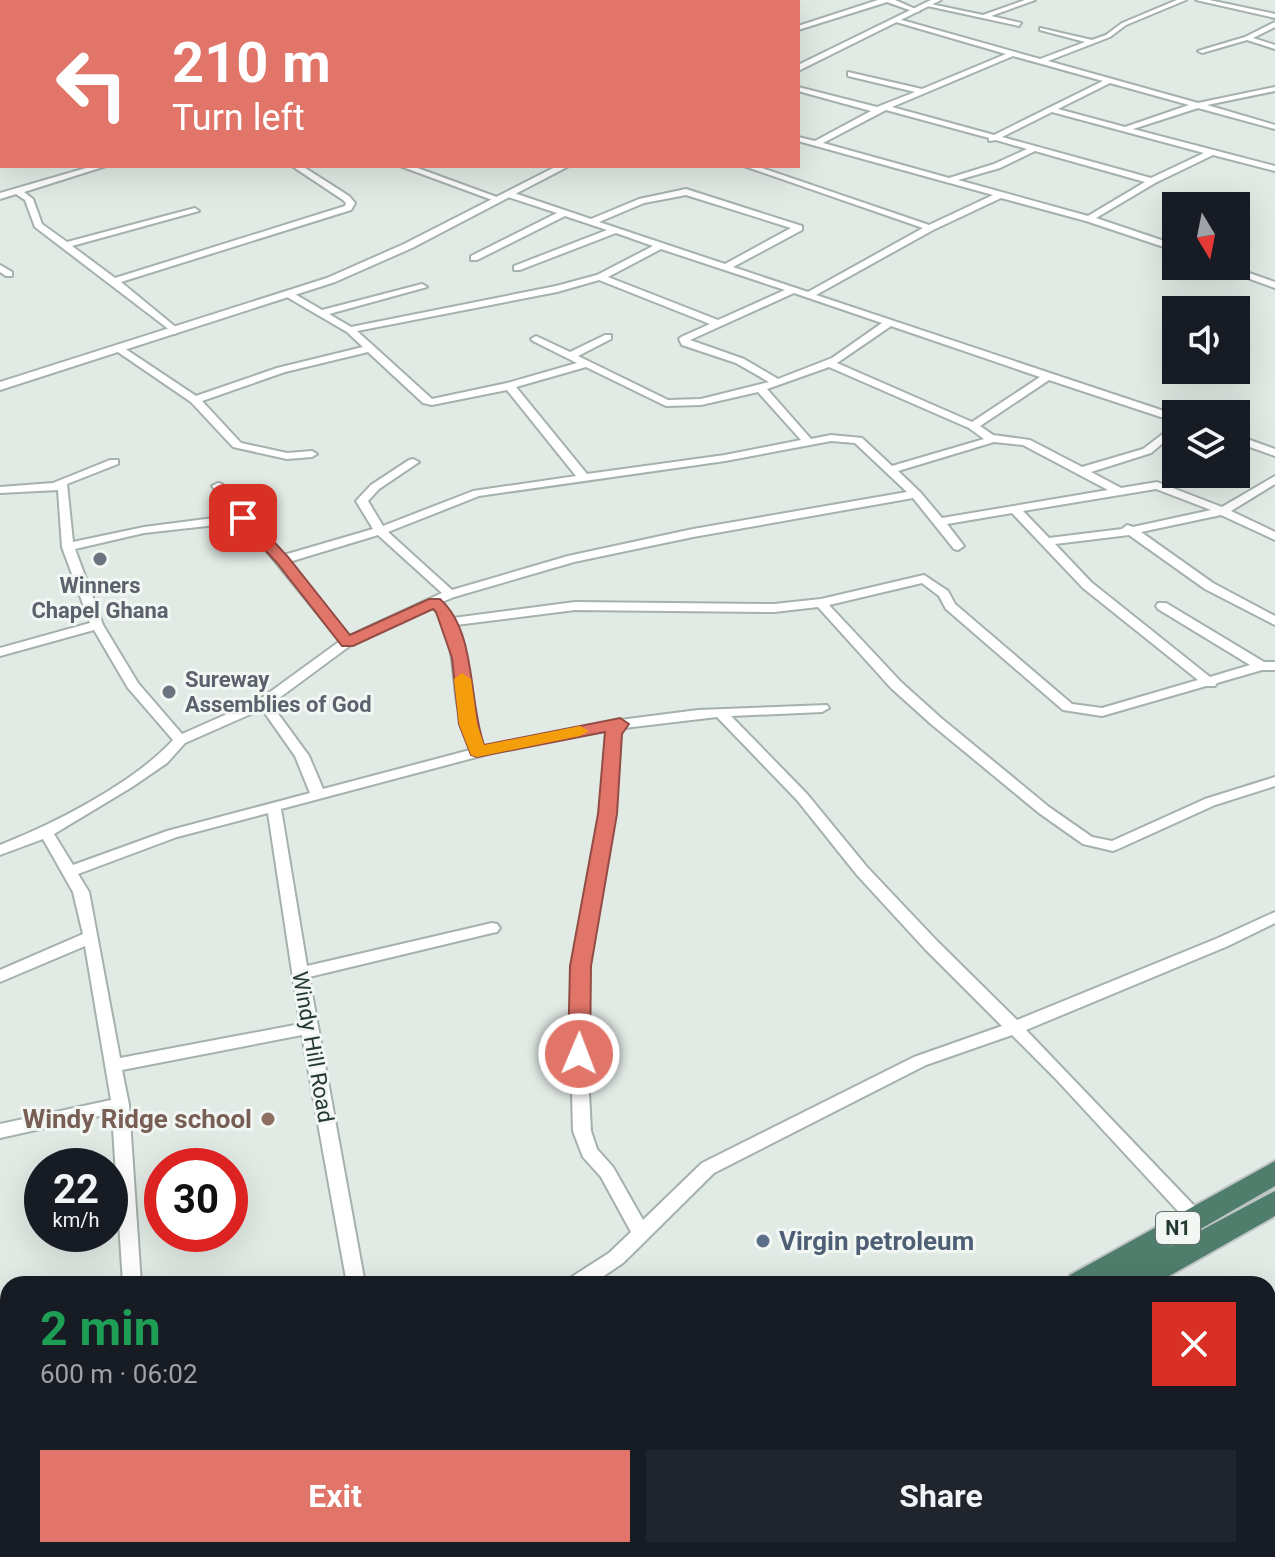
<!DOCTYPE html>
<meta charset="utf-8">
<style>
:root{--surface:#171b24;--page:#20242c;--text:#f1f3f6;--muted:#9ea1a6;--accent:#e17569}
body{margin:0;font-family:Roboto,sans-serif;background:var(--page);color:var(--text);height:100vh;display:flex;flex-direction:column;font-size:30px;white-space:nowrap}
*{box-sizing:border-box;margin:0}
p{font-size:26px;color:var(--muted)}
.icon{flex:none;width:44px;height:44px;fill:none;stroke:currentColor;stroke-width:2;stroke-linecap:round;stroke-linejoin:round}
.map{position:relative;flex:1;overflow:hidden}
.sheet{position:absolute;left:0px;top:1276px;width:1276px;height:282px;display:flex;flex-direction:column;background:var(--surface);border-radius:24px 24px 0 0;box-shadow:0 8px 32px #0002}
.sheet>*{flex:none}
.hud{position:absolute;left:0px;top:0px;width:800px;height:168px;box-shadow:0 8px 32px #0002;background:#e17569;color:#fff;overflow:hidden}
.needle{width:52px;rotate:170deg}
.tools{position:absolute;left:1162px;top:192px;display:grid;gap:16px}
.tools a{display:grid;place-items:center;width:88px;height:88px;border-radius:0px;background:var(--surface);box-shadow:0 8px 32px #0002;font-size:40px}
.speed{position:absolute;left:24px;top:1148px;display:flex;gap:16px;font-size:40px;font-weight:700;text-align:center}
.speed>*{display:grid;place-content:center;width:104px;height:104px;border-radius:50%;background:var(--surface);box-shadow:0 8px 32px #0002;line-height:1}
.speed small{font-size:20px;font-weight:400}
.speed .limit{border:12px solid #d22;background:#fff;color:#111}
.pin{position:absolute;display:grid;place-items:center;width:68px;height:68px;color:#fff;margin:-34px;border-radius:16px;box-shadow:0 4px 12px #0006}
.me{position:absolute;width:88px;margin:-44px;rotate:1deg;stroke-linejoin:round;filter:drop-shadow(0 0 6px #0008)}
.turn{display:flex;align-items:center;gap:28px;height:168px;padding:0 40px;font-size:36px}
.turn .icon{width:104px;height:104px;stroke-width:2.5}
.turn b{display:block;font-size:56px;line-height:68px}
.round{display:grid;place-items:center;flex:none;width:84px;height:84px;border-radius:0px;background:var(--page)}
.summary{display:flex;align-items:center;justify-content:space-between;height:136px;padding:0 40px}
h1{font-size:48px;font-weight:700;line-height:60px;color:#1e9e55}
.cta{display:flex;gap:16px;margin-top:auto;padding:16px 40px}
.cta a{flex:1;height:92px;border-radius:0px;background:var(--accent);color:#fff;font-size:32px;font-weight:700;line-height:92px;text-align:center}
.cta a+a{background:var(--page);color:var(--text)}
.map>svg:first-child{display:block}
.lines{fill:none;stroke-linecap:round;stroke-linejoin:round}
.minor-casing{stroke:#a5b1ab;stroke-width:4}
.tertiary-casing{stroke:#a5b1ab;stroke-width:4}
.trunk-casing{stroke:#bdc4c1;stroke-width:4}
.minor{fill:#fff;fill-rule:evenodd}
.tertiary{fill:#fff;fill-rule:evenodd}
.trunk{fill:#507e6c;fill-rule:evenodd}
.route{fill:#e17569;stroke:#924c44;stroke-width:2}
.slow{fill:#f59e0b}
.worship-dot{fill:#6b7280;stroke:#f2f7f4;stroke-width:3}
.education-dot{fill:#8d6e63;stroke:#f2f7f4;stroke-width:3}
.service-dot{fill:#5c6f8a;stroke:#f2f7f4;stroke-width:3}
.labels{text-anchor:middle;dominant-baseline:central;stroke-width:6;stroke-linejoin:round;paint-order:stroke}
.shield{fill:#f2f7f4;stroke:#62726b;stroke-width:2}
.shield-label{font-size:20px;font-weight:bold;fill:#243930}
.worship-label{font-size:22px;font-weight:bold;fill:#5b616d;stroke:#f2f7f4}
.street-label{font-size:22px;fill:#243930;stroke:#f2f7f4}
.near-education-label{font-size:26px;font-weight:bold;fill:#785e54;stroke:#f2f7f4;text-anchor:end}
.near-service-label{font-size:26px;font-weight:bold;fill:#4e5e75;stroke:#f2f7f4;text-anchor:start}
</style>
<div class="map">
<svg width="1275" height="1557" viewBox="0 0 1275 1557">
<rect width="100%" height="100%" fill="#e2eae5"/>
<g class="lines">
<!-- minor casing -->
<g class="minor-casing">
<path id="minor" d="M 743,0 L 750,0 L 751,2 L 744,2 Z
M 878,0 L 895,0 L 920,11 L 915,12 L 887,2 L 798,30 L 798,26 Z
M 1025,0 L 1035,0 L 991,16 L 1021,23 L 1019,26 L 923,5 L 926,3 L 983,15 Z
M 1177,0 L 1186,0 L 1126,25 L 1110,37 L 1048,61 L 1198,103 L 1275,87 L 1275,91 L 1207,105 L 1275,125 L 1275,129 L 1198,108 L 1133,129 L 1275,166 L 1275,171 L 1213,155 L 1155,183 L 1096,218 L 1176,245 L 1176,251 L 1086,221 L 1001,198 L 933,230 L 816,295 L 1176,415 L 1176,422 L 1049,380 L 980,426 L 993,435 L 1030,440 L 1082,467 L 1143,449 L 1176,424 L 1176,432 L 1151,453 L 1091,472 L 1121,488 L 1157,482 L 1222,507 L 1275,476 L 1275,484 L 1231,511 L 1275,532 L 1275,540 L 1221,515 L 1141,532 L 1213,583 L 1275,616 L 1275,625 L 1205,589 L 1129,535 L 1055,544 L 1091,582 L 1210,677 L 1250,665 L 1158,609 L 1156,606 L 1158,603 L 1166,603 L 1264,662 L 1275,662 L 1275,670 L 1262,670 L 1217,683 L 1215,686 L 1206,686 L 1102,716 L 1063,710 L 946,609 L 939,596 L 922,583 L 829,605 L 901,682 L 941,718 L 1049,807 L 1092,837 L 1112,841 L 1205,799 L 1275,777 L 1275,786 L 1215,805 L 1118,849 L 1113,851 L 1083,844 L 1039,813 L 931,724 L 891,688 L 818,607 L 774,612 L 575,610 L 456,625 L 463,649 L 472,709 L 483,747 L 620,720 L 698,710 L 827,705 L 829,708 L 822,712 L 731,716 L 807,794 L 867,867 L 937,941 L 1017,1020 L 1218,938 L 1275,912 L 1275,923 L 1228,946 L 1026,1030 L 1201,1213 L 1204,1218 L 1201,1223 L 1195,1225 L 1189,1223 L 1055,1078 L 1012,1035 L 926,1065 L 714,1173 L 623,1263 L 592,1284 L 568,1284 L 570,1278 L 609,1253 L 631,1232 L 601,1177 L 583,1157 L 573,1131 L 571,1054 L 573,966 L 601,814 L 606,734 L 609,730 L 507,749 L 281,809 L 307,966 L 492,923 L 497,924 L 500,928 L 497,932 L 492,933 L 309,977 L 365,1284 L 347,1284 L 302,1035 L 122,1070 L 129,1105 L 141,1284 L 123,1284 L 112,1113 L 0,1138 L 0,1124 L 111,1100 L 85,946 L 0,982 L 0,970 L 83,934 L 73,892 L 43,839 L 0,855 L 0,845 C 54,824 134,783 173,740 L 128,688 L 94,630 L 0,656 L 0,648 L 90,623 L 62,547 L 58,490 L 0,493 L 0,487 L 53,483 L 110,460 L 118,460 L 118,464 L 67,484 L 73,542 L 144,527 L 237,515 L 212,486 L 218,483 L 222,484 L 284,555 L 373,529 L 356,501 L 371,485 L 409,460 L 413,459 L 419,462 L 379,489 L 368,501 L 383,526 L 473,491 L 576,476 L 507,390 L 432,405 L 423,403 L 368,352 L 285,372 L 202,401 L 241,443 L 287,453 L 312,451 L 317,454 L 312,457 L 287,459 L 233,447 L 191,402 L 115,350 L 124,348 L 196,396 L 277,368 L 363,347 L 347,332 L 287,297 L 287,293 L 293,293 L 322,310 L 422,284 L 427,287 L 329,314 L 351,327 L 556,286 L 597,275 L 653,246 L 616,233 L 520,270 L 514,270 L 514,266 L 607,230 L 565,216 L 477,260 L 471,260 L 471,256 L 557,213 L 508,197 L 508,193 L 511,192 L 591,219 L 639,199 L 686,189 L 802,226 L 802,230 L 733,267 L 808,292 L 923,228 L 744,166 L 756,166 L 929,225 L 993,195 L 798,141 L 798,137 L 815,141 L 871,111 L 798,91 L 798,87 L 877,107 L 915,92 L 848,76 L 848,72 L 922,89 L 1006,54 L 896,22 L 898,19 L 1040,59 L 1085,42 L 1040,30 L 1040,28 L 1092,40 L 1106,35 L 1122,23 ZM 1013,56 L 1103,81 L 994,135 L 892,107 ZM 1110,83 L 1189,105 L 1125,127 L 1058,109 ZM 886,110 L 989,138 L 989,141 L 996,140 L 1027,149 L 994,164 L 949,178 L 823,143 ZM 1052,112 L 1204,153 L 1151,178 L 1002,137 ZM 1035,151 L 1145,182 L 1088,216 L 958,180 L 1000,168 ZM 686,195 L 791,228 L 725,264 L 599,222 L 644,203 ZM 661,249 L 785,290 L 718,320 L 608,277 ZM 599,280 L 710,324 L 681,337 L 679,339 L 682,345 L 736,363 L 769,382 L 701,399 L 668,400 L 578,356 L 611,339 L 611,335 L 605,335 L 570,352 L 536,336 L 531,339 L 533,341 L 577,363 L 507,383 L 432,399 L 357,331 L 557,292 ZM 794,293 L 882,323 L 832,358 L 778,379 L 744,359 L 690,340 ZM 891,326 L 1040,377 L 972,422 L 837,363 ZM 586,367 L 666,406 L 701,405 L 758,392 L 801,440 L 725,455 L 587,474 L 516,387 ZM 829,367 L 969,428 L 984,439 L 892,466 L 862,438 L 831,435 L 811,439 L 767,389 ZM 831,441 L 855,443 L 907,492 L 693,529 L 568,556 L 452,590 L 388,532 L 479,496 L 725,461 ZM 994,442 L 1023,445 L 1108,490 L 942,518 L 920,492 L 898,471 ZM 1156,489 L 1211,510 L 1133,527 L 1127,525 L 1122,529 L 1049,538 L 1023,511 ZM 913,498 L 954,549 L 958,550 L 964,546 L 947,524 L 1012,513 L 1083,588 L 1198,680 L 1102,708 L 1072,704 L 955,604 L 948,591 L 924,575 L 821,599 L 774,604 L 575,602 L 453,618 L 442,602 L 454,597 L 574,562 L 693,537 ZM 243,522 L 340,641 L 259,700 L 182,734 L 138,683 L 103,625 L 75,549 L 144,533 ZM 378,535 L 442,593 L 349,636 L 289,562 ZM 433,607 C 454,632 452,670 457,702 C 460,718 465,734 470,750 L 323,789 L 309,756 L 271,704 L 351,645 ZM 262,709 L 295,756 L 310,793 L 167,831 L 73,865 L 54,834 L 132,787 L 167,763 L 185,743 ZM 717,717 L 797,800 L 857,875 L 925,949 L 1002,1026 L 914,1057 L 702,1163 L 643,1220 L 613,1167 L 597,1149 L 591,1131 L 587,1054 L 589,966 L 615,814 L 620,734 L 624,728 ZM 268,813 L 300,1024 L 120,1058 L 89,892 L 78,874 L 177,837 Z
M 1196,0 L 1209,0 L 1275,14 L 1275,18 Z
M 1275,22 L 1275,27 L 1253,38 L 1275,45 L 1275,49 L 1247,40 L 1202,53 L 1198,51 L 1245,37 Z
M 0,24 L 2,24 L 2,29 L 0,29 Z
M 0,50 L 2,50 L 0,55 Z
M 0,76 L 2,76 L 0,81 Z
M 93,166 L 106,166 L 24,192 L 33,199 L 42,224 L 67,242 L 195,208 L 199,211 L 72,246 L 115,278 L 345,206 L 346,203 L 343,200 L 292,166 L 302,166 L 349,196 L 355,203 L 351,210 L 121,282 L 178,329 L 180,331 L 175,334 L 35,227 L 25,200 L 16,194 L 0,199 L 0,193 Z
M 400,166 L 412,166 L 502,199 L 495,201 Z
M 1236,210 L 1241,212 L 1236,216 Z
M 0,265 L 12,272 L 12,276 L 6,276 L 0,272 Z
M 1215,266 L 1229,266 L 1275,282 L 1275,288 Z
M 1236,435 L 1275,449 L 1275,456 L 1236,442 Z
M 8,1462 L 8,1480 L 0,1482 L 0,1464 Z
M 1275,1495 L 1275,1515 L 1268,1517 L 1268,1497 Z
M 374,1550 L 398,1550 L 395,1557 L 371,1557 Z
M 752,1550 L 785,1550 L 782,1557 L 749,1557 Z
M 787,1550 L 811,1550 L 814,1557 L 790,1557 Z
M 1157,1550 L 1188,1550 L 1185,1557 L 1154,1557 Z
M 1241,1550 L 1265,1550 L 1268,1557 L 1244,1557 Z"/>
</g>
<!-- tertiary casing -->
<g class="tertiary-casing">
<path id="tertiary" d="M 931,0 L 941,0 L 798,71 L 798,65 Z
M 557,166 L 569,166 L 412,248 L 335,282 L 0,390 L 0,382 L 327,278 L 404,244 Z"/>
</g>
<!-- trunk casing -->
<g class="trunk-casing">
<path id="trunk" d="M 1275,1161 L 1275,1186 L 1166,1249 L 1275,1191 L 1275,1216 L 1155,1284 L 1114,1284 L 1118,1277 L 1106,1284 L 1065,1284 L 1070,1275 Z
M 546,1550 L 593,1550 L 590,1557 L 543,1557 Z
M 634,1550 L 679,1550 L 676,1557 L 631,1557 Z"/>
</g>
<!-- minor -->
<use href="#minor" class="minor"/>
<!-- tertiary -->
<use href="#tertiary" class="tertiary"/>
<!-- trunk -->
<use href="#trunk" class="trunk"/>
</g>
<!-- route -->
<path class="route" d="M 243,513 L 249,515 L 288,557 L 350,635 L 429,599 L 440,599 C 477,632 468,700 484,745 L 620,718 L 629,724 L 622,734 L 617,814 L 591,966 L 590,1054 L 586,1059 L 571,1059 L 568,1054 L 570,966 L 598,814 L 605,732 L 477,757 L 471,755 L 459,724 L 452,658 L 436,612 L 433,609 L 353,646 L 342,646 L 277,563 L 238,521 L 236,518 Z"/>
<!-- slow -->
<path class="slow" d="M 462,673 L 471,679 L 477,724 L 484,745 L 580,726 L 589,731 L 580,736 L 477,757 L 471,755 L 459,724 L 454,679 Z"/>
<!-- markers -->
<g class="worship-dot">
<circle cx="100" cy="559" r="8"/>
<circle cx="169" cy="692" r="8"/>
</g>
<circle class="education-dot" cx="268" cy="1119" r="8"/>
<circle class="service-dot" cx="763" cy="1241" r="8"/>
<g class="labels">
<!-- shield labels -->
<rect class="shield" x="1156" y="1212" width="44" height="32" rx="6"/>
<g class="shield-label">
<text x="1178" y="1228">N1</text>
</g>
<!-- worship labels -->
<g class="worship-label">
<text x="100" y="585">Winners<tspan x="100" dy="25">Chapel Ghana</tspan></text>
<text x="185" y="679" text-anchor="start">Sureway<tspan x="185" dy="25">Assemblies of God</tspan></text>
</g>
<!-- street labels -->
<g class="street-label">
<text transform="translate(313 1047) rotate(80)">Windy Hill Road</text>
</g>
<!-- near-education labels -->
<g class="near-education-label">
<text x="252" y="1119">Windy Ridge school</text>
</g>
<!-- near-service labels -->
<g class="near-service-label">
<text x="779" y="1241">Virgin petroleum</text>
</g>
</g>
</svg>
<div class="tools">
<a><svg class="needle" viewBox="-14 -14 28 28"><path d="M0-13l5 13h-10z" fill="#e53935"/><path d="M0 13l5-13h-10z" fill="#9ea1a6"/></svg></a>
<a><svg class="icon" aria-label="sound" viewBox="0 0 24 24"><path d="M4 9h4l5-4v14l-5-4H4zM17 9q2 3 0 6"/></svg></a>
<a><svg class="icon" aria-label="layers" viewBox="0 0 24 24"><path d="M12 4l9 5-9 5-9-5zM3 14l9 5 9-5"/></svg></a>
</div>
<div class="speed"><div>22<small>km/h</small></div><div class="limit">30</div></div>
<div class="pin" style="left:243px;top:518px;background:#d93025"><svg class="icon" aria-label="arrive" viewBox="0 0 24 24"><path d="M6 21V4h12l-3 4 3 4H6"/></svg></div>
<svg class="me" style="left:579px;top:1054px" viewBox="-20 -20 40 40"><circle r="17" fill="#e17569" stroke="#fff" stroke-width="3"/><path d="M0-11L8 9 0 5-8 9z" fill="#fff"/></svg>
<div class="hud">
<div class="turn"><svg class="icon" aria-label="left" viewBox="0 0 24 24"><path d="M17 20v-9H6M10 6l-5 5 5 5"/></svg><div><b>210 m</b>Turn left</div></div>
</div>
<section class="sheet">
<div class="summary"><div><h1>2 min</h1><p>600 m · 06:02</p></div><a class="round" style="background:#d93025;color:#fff"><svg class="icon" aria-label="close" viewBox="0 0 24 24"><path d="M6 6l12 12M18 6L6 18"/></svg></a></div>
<div class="cta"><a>Exit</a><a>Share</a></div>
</section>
</div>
